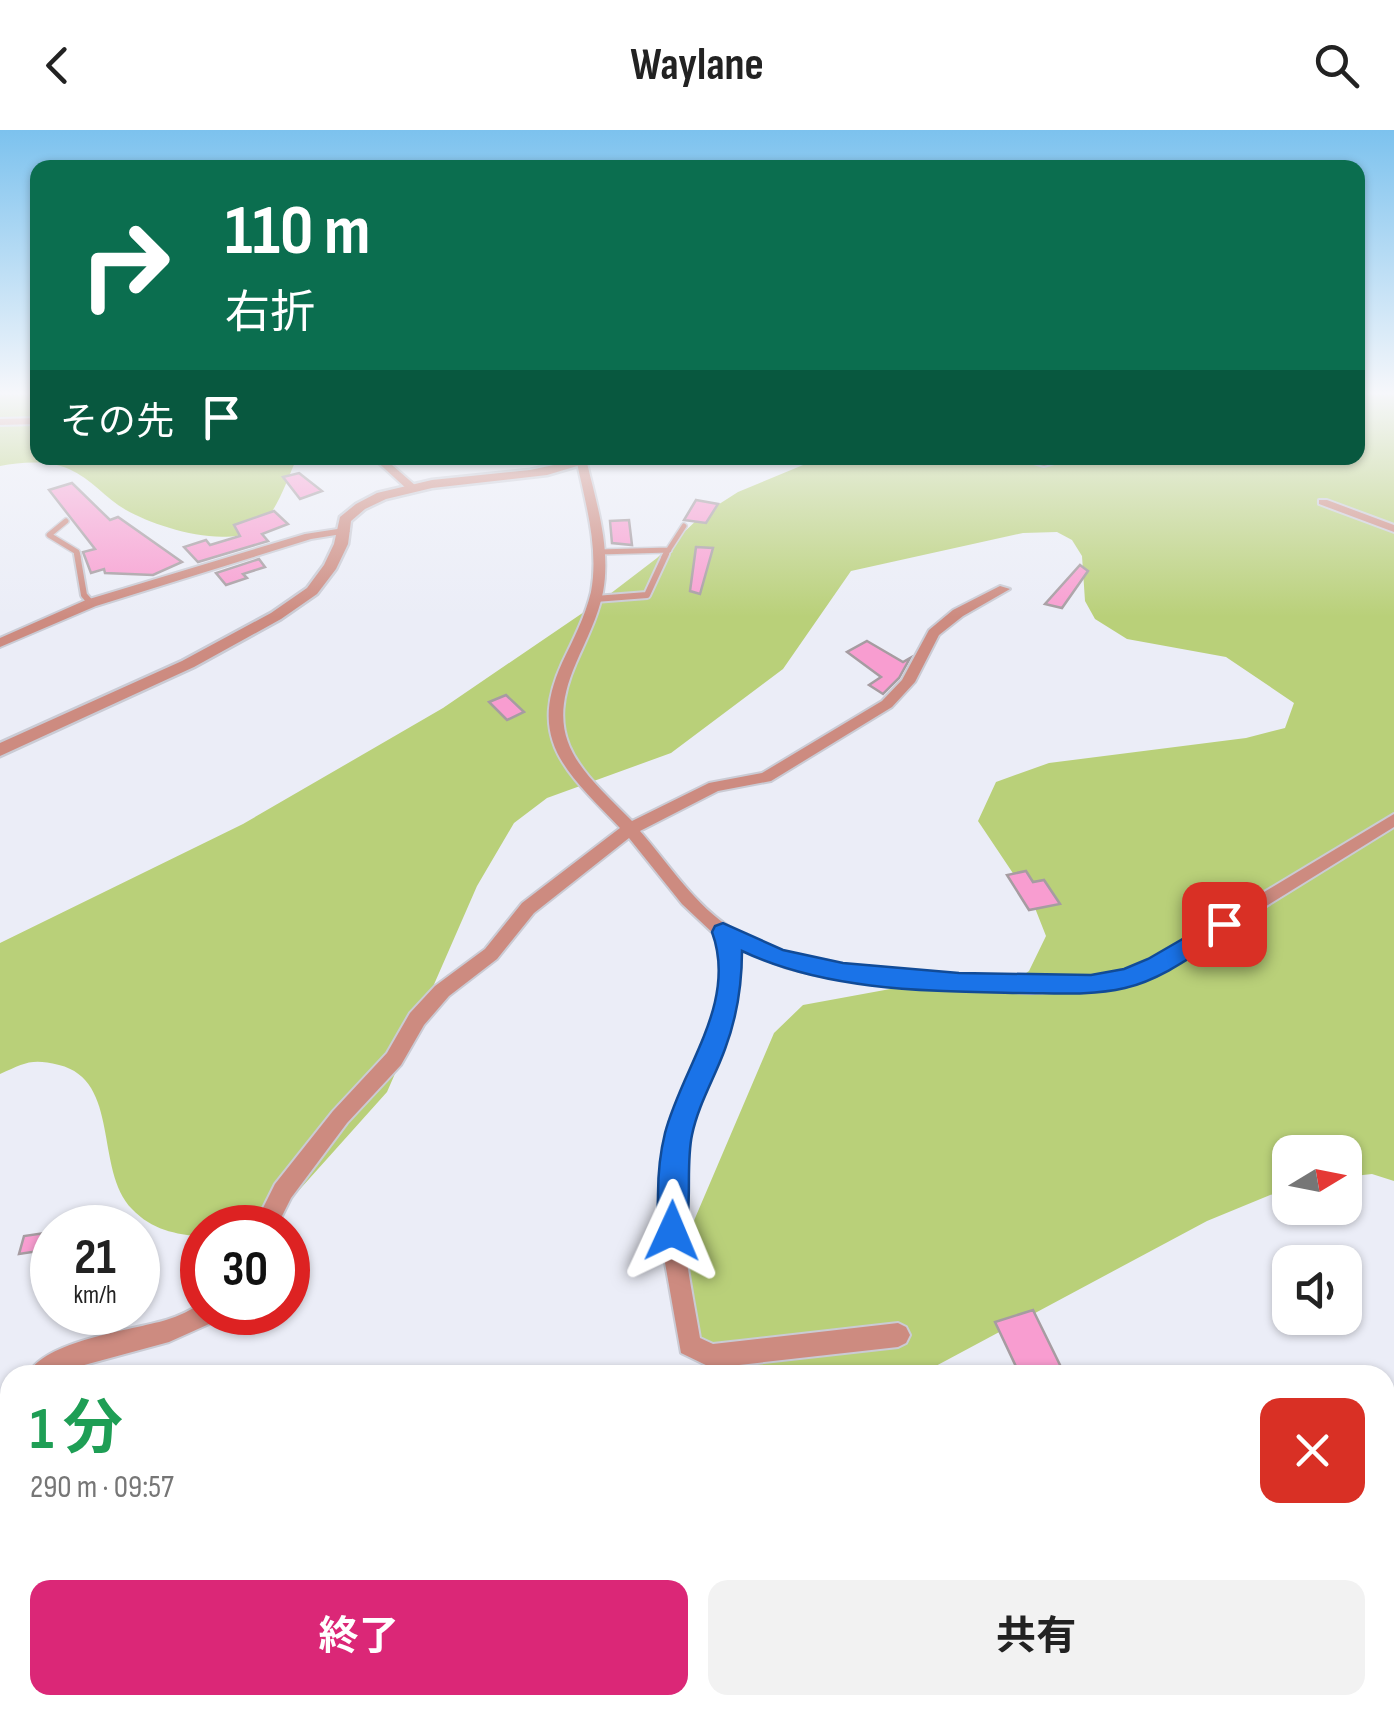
<!DOCTYPE html>
<html lang="ja">
<meta charset="utf-8">
<style>
:root{--surface:#fff;--page:#f2f2f2;--text:#222;--muted:#767676;--accent:#db2777}
body{margin:0;font-family:"Sofia Sans Condensed","Noto Sans JP",sans-serif;background:var(--page);color:var(--text);height:100vh;display:flex;flex-direction:column;font-size:38px;white-space:nowrap}
*{box-sizing:border-box;margin:0}
p{font-size:32px;color:var(--muted)}
.icon{flex:none;width:55px;height:55px;fill:none;stroke:currentColor;stroke-width:2;stroke-linecap:round;stroke-linejoin:round}
.map{position:relative;flex:1;overflow:hidden}
.sheet{position:absolute;left:0px;top:1235px;width:1395px;height:350px;display:flex;flex-direction:column;background:var(--surface);border-radius:30px 30px 0 0;box-shadow:0 2px 8px #0004}
.sheet>*{flex:none}
.hud{position:absolute;left:30px;top:30px;width:1335px;height:305px;border-radius:20px;box-shadow:0 2px 8px #0004;background:#0b6e4f;color:#fff;overflow:hidden}
.needle{width:65px;rotate:80deg}
.tools{position:absolute;left:1272px;top:1005px;display:grid;gap:20px}
.tools a{display:grid;place-items:center;width:90px;height:90px;border-radius:20px;background:var(--surface);box-shadow:0 2px 8px #0004;font-size:50px}
.speed{position:absolute;left:30px;top:1075px;display:flex;gap:20px;font-size:50px;font-weight:700;text-align:center}
.speed>*{display:grid;place-content:center;width:130px;height:130px;border-radius:50%;background:var(--surface);box-shadow:0 2px 8px #0004;line-height:1}
.speed small{font-size:25px;font-weight:400}
.speed .limit{border:15px solid #d22;background:#fff;color:#111}
.pin{position:absolute;display:grid;place-items:center;width:85px;height:85px;color:#fff;margin:-42px;border-radius:20px;box-shadow:0 5px 15px #0006}
.me{position:absolute;width:110px;margin:-55px;rotate:1deg;stroke-linejoin:round;filter:drop-shadow(0 0 8px #0008)}
.turn{display:flex;align-items:center;gap:35px;height:210px;padding:0 30px;font-size:45px}
.turn .icon{width:130px;height:130px;stroke-width:2.5}
.turn b{display:block;font-size:70px;line-height:85px}
.then{display:flex;align-items:center;height:95px;padding:0 30px;background:#0003;gap:20px;font-size:38px}
.round{display:grid;place-items:center;flex:none;width:105px;height:105px;border-radius:20px;background:var(--page)}
.headline{display:flex;align-items:center;justify-content:space-between;height:170px;padding:0 30px}
h1{font-size:60px;font-weight:700;line-height:75px;color:#1e9e55}
.cta{display:flex;gap:20px;margin-top:auto;padding:20px 30px}
.cta a{flex:1;height:115px;border-radius:20px;background:var(--accent);color:#fff;font-size:40px;font-weight:700;line-height:115px;text-align:center}
.cta a+a{background:var(--page);color:var(--text)}
header{display:flex;justify-content:space-between;align-items:center;height:130px;padding:0 30px;background:var(--surface);font-size:45px;font-weight:700}
.map>svg:first-child{display:block}
.green{fill:#b9d079}
.building{fill:#f89dd0;stroke:#a69ca1;stroke-width:2.5}
.lines{fill:none;stroke-linecap:round;stroke-linejoin:round}
.service-far1-casing{stroke:#cacbd4;stroke-width:8}
.service-casing{stroke:#cacbd4;stroke-width:10}
.minor-casing{stroke:#cacbd4;stroke-width:4}
.tertiary-casing{stroke:#cacbd4;stroke-width:5}
.service-far1{stroke:#cd8b80;stroke-width:5}
.service{stroke:#cd8b80;stroke-width:6}
.minor{fill:#cd8b80;fill-rule:evenodd}
.tertiary{fill:#cd8b80;fill-rule:evenodd}
.route{fill:#1a73e8;stroke:#114b97;stroke-width:2.5}
</style>
<header><svg class="icon" aria-label="back" viewBox="0 0 24 24"><path d="M15 5l-7 7 7 7"/></svg>Waylane<svg class="icon" aria-label="search" viewBox="0 0 24 24"><circle cx="10" cy="10" r="6"/><path d="M15 15l6 6"/></svg></header>
<div class="map">
<svg width="1394" height="1585" viewBox="0 0 1394 1585">
<rect width="100%" height="100%" fill="#ebedf7"/>
<!-- green -->
<path class="green" d="M 0,265 L 37,265 L 38,328 L 297,328 C 287,349 278,380 260,396 C 230,421 156,397 126,380 C 105,368 92,349 69,339 C 47,330 23,332 0,336 Z
M 1358,265 L 1394,265 L 1394,1051 L 1372,1044 L 1345,1047 L 1345,1022 L 1290,1022 L 1290,1057 L 1207,1091 L 919,1245 L 732,1245 L 700,1214 L 683,1187 L 687,1107 L 774,903 L 803,875 L 912,855 L 1008,856 L 1029,841 L 1046,806 L 1033,773 L 978,691 L 996,652 L 1049,633 L 1246,608 L 1285,598 L 1294,573 L 1226,527 L 1127,509 L 1095,489 L 1085,471 L 1082,426 L 1072,410 L 1057,402 L 1023,403 L 851,441 L 783,539 L 671,623 L 547,668 L 514,693 L 477,756 L 387,962 L 266,1097 L 202,1098 L 202,1107 C 175,1104 152,1100 132,1079 C 94,1040 121,950 59,935 C 31,928 25,933 0,944 L 0,813 L 243,694 L 443,578 L 606,467 L 657,428 L 702,385 L 738,362 L 820,328 L 1358,328 Z
M 709,1575 L 1211,1575 L 1221,1585 L 698,1585 Z"/>
<!-- building -->
<path class="building" d="M 299,343 L 322,361 L 300,369 L 283,347 Z
M 72,353 L 110,390 L 118,387 L 182,432 L 153,445 L 105,443 L 104,439 L 91,443 L 83,422 L 95,419 L 49,360 Z
M 696,370 L 718,374 L 706,393 L 684,390 Z
M 274,381 L 288,394 L 262,404 L 268,411 L 198,432 L 184,417 L 206,410 L 210,415 L 240,406 L 234,395 Z
M 629,390 L 632,415 L 612,413 L 610,391 Z
M 696,417 L 713,418 L 700,464 L 690,461 Z
M 259,429 L 265,437 L 243,444 L 247,448 L 226,455 L 216,443 Z
M 1080,435 L 1088,441 L 1062,478 L 1045,474 Z
M 867,511 L 903,532 L 910,528 L 899,548 L 883,564 L 869,555 L 881,547 L 847,522 Z
M 506,565 L 524,582 L 507,590 L 489,572 Z
M 1026,741 L 1033,752 L 1044,750 L 1060,774 L 1029,780 L 1007,745 Z
M 52,1102 L 52,1119 L 19,1124 L 24,1106 Z
M 1033,1180 L 1060,1235 L 1020,1245 L 995,1192 Z"/>
<g class="lines">
<!-- service-far1 casing -->
<g class="service-far1-casing">
<path id="service-far1" d="M 66,391 L 49,405 L 77,422 L 78,427
M 599,422 L 669,420
M 664,427 L 684,396"/>
</g>
<!-- service casing -->
<g class="service-casing">
<path id="service" d="M 77,424 L 84,465 L 91,473
M 595,469 L 647,465 L 666,424"/>
</g>
<!-- minor casing -->
<g class="minor-casing">
<path id="minor" d="M 38,288 L 38,294 L 0,295 L 0,289 Z
M 373,328 L 384,328 L 416,356 L 416,360 L 408,360 Z
M 1016,328 L 1071,328 L 1044,336 Z
M 582,330 L 587,333 C 597,375 611,419 603,462 C 598,487 586,510 576,533 C 542,611 581,639 632,691 L 709,653 L 762,643 L 882,571 L 902,550 L 929,500 L 953,480 L 1000,456 L 1010,459 L 963,486 L 939,505 L 915,552 L 892,577 L 771,651 L 718,661 L 640,701 C 670,735 695,776 734,800 C 804,842 892,842 971,846 C 1013,848 1057,852 1100,846 C 1118,843 1134,837 1151,830 L 1394,684 L 1394,697 L 1163,840 L 1100,860 L 1031,863 L 877,855 L 815,845 L 784,837 L 735,817 C 752,886 704,945 688,1009 C 672,1073 689,1143 700,1208 L 713,1214 L 898,1193 L 906,1197 L 910,1205 L 906,1213 L 898,1217 L 712,1238 L 681,1223 L 664,1127 L 660,1083 L 661,1038 L 677,979 L 713,892 L 720,862 L 721,832 L 715,805 L 682,774 L 629,708 L 534,783 L 497,829 L 449,866 L 424,895 L 401,935 L 347,993 L 291,1068 L 276,1098 L 253,1098 L 275,1054 L 333,981 L 387,923 L 410,883 L 435,856 L 485,819 L 522,773 L 620,698 C 569,644 526,612 562,533 C 573,510 585,487 591,462 C 599,419 586,375 577,333 Z
M 1319,370 L 1327,370 L 1394,395 L 1394,402 L 1319,374 Z
M 344,398 L 350,401 L 348,403 L 311,409 L 96,476 L 0,517 L 0,508 L 86,470 L 305,404 Z
M 202,1173 L 202,1182 L 221,1182 L 218,1190 L 169,1212 L 77,1237 L 61,1245 L 28,1245 C 42,1211 133,1200 166,1190 C 179,1186 191,1180 202,1173 Z
M 10,1264 L 10,1294 L 0,1299 L 0,1269 Z
M 0,1336 L 10,1341 L 10,1376 L 0,1371 Z
M 149,1575 L 182,1575 L 186,1585 L 154,1585 Z"/>
</g>
<!-- tertiary casing -->
<g class="tertiary-casing">
<path id="tertiary" d="M 587,328 L 604,328 L 547,345 L 432,358 L 386,369 L 365,379 L 351,391 L 348,414 L 336,439 L 317,464 L 281,489 L 194,537 L 0,626 L 0,613 L 182,531 L 271,483 L 307,458 L 324,435 L 334,414 L 340,387 L 356,374 L 377,363 L 432,350 L 530,340 Z"/>
</g>
<!-- service-far1 -->
<use href="#service-far1" class="service-far1"/>
<!-- service -->
<use href="#service" class="service"/>
<!-- minor -->
<use href="#minor" class="minor"/>
<!-- tertiary -->
<use href="#tertiary" class="tertiary"/>
</g>
<!-- sky -->
<linearGradient id="sky" x2="0" y2="1"><stop stop-color="#7cc2ee"/><stop offset="0.54" stop-color="#f6f7fb"/><stop offset="1" stop-color="#f6f7fb" stop-opacity="0"/></linearGradient>
<rect width="1394" height="487" fill="url(#sky)"/>
<!-- route -->
<path class="route" d="M 1224,785 L 1233,788 L 1236,794 L 1233,800 C 1199,821 1164,849 1125,858 C 1090,866 1055,863 1019,863 C 927,861 826,861 742,821 C 742,854 737,887 725,919 C 715,947 698,975 692,1005 C 685,1037 694,1083 682,1111 L 672,1115 L 661,1111 C 655,1097 658,1081 658,1065 C 658,1044 660,1023 665,1003 C 682,937 738,873 712,802 L 715,796 L 723,793 L 783,820 L 843,833 L 959,843 L 1091,845 L 1124,839 L 1148,829 Z"/>
</svg>
<div class="tools">
<a><svg class="needle" viewBox="-14 -14 28 28"><path d="M0-13l5 13h-10z" fill="#e53935"/><path d="M0 13l5-13h-10z" fill="#767676"/></svg></a>
<a><svg class="icon" aria-label="sound" viewBox="0 0 24 24"><path d="M4 9h4l5-4v14l-5-4H4zM17 9q2 3 0 6"/></svg></a>
</div>
<div class="speed"><div>21<small>km/h</small></div><div class="limit">30</div></div>
<div class="pin" style="left:1224px;top:794px;background:#d93025"><svg class="icon" aria-label="arrive" viewBox="0 0 24 24"><path d="M6 21V4h12l-3 4 3 4H6"/></svg></div>
<svg class="me" style="left:672px;top:1101px" viewBox="-20 -20 40 40"><path d="M0-17L14 15 0 8-14 15z" fill="#1a73e8" stroke="#fff" stroke-width="4"/></svg>
<div class="hud">
<div class="turn"><svg class="icon" aria-label="right" viewBox="0 0 24 24"><path d="M7 20v-9h11M14 6l5 5-5 5"/></svg><div><b>110 m</b>右折</div></div>
<div class="then">その先<svg class="icon" aria-label="arrive" viewBox="0 0 24 24"><path d="M6 21V4h12l-3 4 3 4H6"/></svg></div>
</div>
<section class="sheet">
<div class="headline"><div><h1>1 分</h1><p>290 m · 09:57</p></div><a class="round" style="background:#d93025;color:#fff"><svg class="icon" aria-label="close" viewBox="0 0 24 24"><path d="M6 6l12 12M18 6L6 18"/></svg></a></div>
<div class="cta"><a>終了</a><a>共有</a></div>
</section>
</div>
